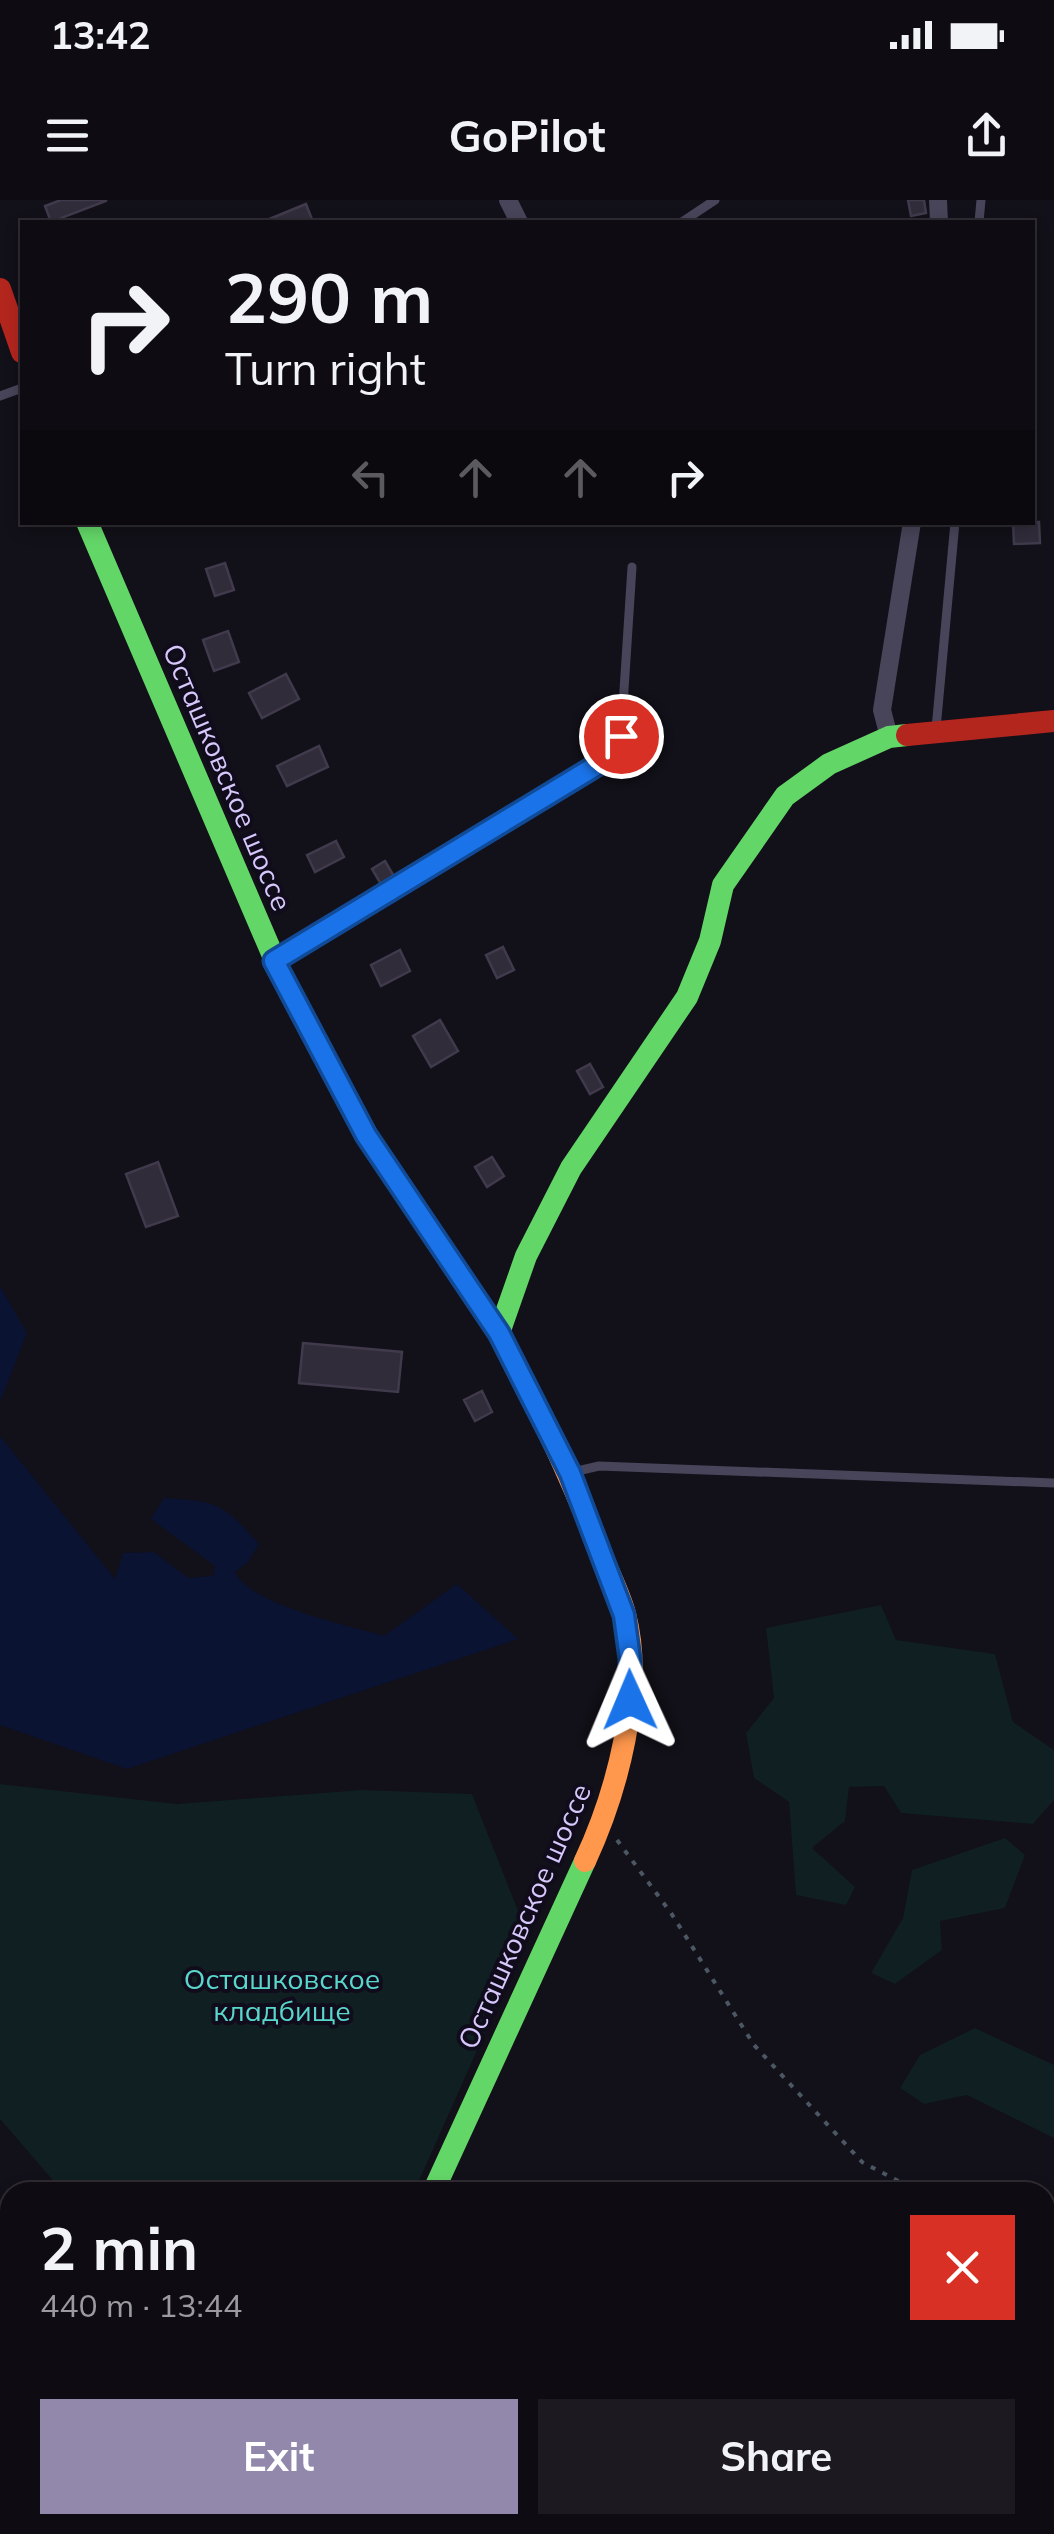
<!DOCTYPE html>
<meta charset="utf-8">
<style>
:root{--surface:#0e0c12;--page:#1c1a20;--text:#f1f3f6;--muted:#9b9b9f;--line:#2e2c32;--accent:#9288ac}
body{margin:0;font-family:Mulish,sans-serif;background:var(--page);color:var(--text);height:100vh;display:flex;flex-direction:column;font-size:38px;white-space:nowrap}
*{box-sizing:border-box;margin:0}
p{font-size:32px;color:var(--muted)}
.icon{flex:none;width:55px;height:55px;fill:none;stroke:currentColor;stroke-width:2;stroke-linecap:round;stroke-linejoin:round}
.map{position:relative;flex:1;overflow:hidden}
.drawer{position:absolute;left:0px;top:1982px;width:1055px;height:352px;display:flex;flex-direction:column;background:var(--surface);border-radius:30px 30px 0 0;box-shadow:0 5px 15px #0003,0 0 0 2px var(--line)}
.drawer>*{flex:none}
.guide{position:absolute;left:20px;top:20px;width:1015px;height:305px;border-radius:0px;box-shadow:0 5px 15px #0003,0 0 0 2px var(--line);background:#0e0c12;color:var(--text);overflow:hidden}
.pin{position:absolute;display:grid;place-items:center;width:85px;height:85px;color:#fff;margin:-42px;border:5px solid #fff;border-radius:50%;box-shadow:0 2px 10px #0007}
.me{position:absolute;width:110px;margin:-55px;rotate:359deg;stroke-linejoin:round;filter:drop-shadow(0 0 8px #0008)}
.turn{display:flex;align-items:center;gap:35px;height:210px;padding:0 40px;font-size:45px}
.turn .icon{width:130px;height:130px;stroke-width:2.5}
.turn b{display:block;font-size:70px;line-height:85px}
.lanes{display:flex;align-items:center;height:95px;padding:0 40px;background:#0003;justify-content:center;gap:50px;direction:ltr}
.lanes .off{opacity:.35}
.round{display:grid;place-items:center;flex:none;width:105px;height:105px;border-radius:0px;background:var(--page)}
.overview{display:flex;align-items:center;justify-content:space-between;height:170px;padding:0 40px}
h1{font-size:60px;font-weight:700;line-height:75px}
.cta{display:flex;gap:20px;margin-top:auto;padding:20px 40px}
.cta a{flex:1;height:115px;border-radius:0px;background:var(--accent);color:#fff;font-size:40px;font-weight:700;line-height:115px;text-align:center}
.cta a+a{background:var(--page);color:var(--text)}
.status{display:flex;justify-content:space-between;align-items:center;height:70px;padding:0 50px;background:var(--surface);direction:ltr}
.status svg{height:28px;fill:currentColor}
header{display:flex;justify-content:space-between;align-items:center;height:130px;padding:0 40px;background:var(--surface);font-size:45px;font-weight:700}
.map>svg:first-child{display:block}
.green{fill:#0f1f22}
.water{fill:#0b1332}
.building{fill:#302c3a;stroke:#403a4c;stroke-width:2.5}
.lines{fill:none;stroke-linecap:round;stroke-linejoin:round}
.path{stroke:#4c5764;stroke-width:4;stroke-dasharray:5 8;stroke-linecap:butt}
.lane{stroke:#484459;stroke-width:9}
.street{stroke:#484459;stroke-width:18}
.fast{stroke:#63d668;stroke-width:22}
.slow{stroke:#ff974d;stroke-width:22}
.jam{stroke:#b3261e;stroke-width:22}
.route-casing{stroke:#114b97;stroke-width:25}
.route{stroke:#1a73e8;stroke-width:18}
.labels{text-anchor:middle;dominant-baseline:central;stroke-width:8;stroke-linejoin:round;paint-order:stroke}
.street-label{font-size:28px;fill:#d7c8fc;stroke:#110c1b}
.park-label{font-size:28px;fill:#59d7cd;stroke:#110c1b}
</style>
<div class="status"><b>13:42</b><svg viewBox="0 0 49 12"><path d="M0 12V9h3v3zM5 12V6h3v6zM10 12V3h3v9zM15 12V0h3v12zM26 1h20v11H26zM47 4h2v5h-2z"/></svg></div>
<header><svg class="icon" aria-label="menu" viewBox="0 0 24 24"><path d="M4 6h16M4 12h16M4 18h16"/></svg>GoPilot<svg class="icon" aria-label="share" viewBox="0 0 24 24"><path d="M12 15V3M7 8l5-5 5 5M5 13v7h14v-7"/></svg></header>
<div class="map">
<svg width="1054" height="2334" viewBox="0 0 1054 2334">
<rect width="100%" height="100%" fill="#121018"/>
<!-- green -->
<path class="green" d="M 881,1405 L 896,1440 L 995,1454 L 1013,1522 L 1054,1550 L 1054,1600 L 1033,1624 L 901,1613 L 884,1586 L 849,1587 L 845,1621 L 812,1648 L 855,1687 L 846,1705 L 796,1695 L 789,1602 L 754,1578 L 746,1533 L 774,1498 L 766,1428 Z
M 0,1584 L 176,1604 L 362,1590 L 472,1594 L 528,1736 L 414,1992 L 63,1992 L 0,1919 Z
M 1005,1638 L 1025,1655 L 1005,1708 L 940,1721 L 942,1750 L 895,1784 L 871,1773 L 903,1718 L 912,1670 Z
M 975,1828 L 1054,1865 L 1054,1938 L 967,1895 L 924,1904 L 900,1888 L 920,1855 Z
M 10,2088 L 10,2325 L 271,2325 L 267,2334 L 0,2334 L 0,2090 Z"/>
<!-- water -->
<path class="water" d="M 0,1086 L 27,1133 L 0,1202 Z
M 0,1236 L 115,1379 L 123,1353 L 154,1352 L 188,1378 L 213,1376 L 215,1366 L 151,1319 L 164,1298 C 217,1301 223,1303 259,1344 L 248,1362 L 235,1372 C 252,1406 347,1425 384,1436 L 457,1384 L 518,1439 L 127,1569 L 0,1525 Z"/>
<!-- building -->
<path class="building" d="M 61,0 L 106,0 L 106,1 L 51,22 L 45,6 Z
M 908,0 L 924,0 L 926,13 L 911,16 Z
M 306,4 L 313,22 L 262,22 Z
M 1013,322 L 1039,322 L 1040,343 L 1014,344 Z
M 225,363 L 234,390 L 215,396 L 206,369 Z
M 228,431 L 239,462 L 214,471 L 203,440 Z
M 286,474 L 299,499 L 262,518 L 249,493 Z
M 319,546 L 328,567 L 287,586 L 277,566 Z
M 336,641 L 344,657 L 315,672 L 307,655 Z
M 385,661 L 395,678 L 382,686 L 372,669 Z
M 503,747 L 514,770 L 497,778 L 486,755 Z
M 400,750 L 410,771 L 381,786 L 371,765 Z
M 440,820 L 458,851 L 431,867 L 413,836 Z
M 590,864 L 603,887 L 590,894 L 577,871 Z
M 492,957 L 504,976 L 487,987 L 475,967 Z
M 158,962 L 178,1016 L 146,1027 L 126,974 Z
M 303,1143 L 402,1152 L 398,1192 L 299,1183 Z
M 482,1191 L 492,1212 L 475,1221 L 464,1200 Z"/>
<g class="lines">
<!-- path -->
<path class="path" d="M 617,1640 L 671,1713 L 754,1845 L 862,1962 L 919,1992
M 1045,2006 L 1054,2009"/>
<!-- lane -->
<path class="lane" d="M 682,22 L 715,0
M 979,22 L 981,0
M 0,196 L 22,188
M 936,529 L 955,322
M 277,759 L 612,555 L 621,536 L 632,367
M 573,1272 L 599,1266 L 1054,1283
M 304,2334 L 310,2325"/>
<!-- street -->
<path class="street" d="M 508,0 L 519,22
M 938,0 L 939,22
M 889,537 L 882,510 L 912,322"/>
<!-- fast -->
<path class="fast" d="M 87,322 L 283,779
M 499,1133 L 526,1056 L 571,968 L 687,797 L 710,741 L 723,685 L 785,596 L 829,564 L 889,537 L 907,535
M 433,1992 L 585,1661"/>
<!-- slow -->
<path class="slow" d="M 527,1188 C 555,1244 580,1299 602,1357 C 610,1375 620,1395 625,1414 C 645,1490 617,1592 585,1661"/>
<!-- jam -->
<path class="jam" d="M 0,89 L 22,152
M 907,535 L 1054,521
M 283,779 L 366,935 L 502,1139 L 527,1188
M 376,2325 L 380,2334"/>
</g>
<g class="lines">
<!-- route casing -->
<g class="route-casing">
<path id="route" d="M 621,536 L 612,556 L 274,761 L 366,935 L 499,1133 L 570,1273 L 624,1415 L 630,1459 L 630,1500"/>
</g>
<!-- route -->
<use href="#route" class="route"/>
</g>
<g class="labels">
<!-- street labels -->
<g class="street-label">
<text transform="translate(228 577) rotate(67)">Осташковское шоссе</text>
<text transform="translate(524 1716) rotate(-66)">Осташковское шоссе</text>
</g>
<!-- park labels -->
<g class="park-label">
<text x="282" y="1778">Осташковское<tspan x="282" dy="32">кладбище</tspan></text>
</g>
</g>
</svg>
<div class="pin" style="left:621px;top:536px;background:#d93025"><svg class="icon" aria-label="arrive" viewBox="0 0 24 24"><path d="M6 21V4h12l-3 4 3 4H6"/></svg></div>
<svg class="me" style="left:630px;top:1500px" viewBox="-20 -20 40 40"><path d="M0-17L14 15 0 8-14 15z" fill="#1a73e8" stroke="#fff" stroke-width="4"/></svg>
<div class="guide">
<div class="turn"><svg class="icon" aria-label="right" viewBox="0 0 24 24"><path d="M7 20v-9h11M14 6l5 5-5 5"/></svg><div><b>290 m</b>Turn right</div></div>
<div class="lanes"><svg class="icon off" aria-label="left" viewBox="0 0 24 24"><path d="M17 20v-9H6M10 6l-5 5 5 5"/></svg><svg class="icon off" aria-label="ahead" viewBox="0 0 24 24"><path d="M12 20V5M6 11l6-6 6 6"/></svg><svg class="icon off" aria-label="ahead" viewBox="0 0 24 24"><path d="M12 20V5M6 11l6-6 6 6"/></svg><svg class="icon" aria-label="right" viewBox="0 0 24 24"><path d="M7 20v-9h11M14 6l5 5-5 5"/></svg></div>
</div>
<section class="drawer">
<div class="overview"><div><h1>2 min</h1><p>440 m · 13:44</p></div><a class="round" style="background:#d93025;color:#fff"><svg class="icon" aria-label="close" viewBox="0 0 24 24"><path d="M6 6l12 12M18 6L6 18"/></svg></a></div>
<div class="cta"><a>Exit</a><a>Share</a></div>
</section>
</div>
